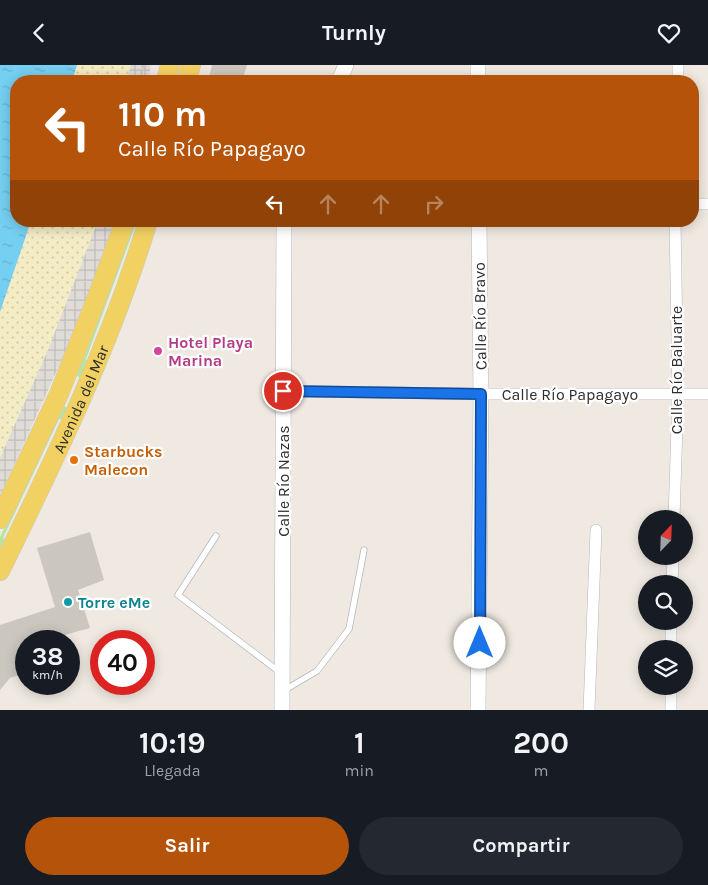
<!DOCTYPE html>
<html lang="es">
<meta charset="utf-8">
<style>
:root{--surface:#171b24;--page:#242831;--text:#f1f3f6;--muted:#9ea1a6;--accent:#b45309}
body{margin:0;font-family:Karla,sans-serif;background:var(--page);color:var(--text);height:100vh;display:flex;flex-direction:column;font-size:19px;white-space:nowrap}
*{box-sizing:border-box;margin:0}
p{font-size:16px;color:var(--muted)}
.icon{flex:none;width:28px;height:28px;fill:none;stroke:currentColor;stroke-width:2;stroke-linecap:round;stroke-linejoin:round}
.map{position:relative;height:645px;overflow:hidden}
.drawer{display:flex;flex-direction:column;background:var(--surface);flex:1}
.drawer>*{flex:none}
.top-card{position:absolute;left:10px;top:10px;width:689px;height:152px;border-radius:20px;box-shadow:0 2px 12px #0003;background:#b45309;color:#fff;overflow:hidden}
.needle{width:32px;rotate:23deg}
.controls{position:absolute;left:638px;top:445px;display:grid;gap:10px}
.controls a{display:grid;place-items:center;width:55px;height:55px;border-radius:50%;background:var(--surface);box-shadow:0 2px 12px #0003;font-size:25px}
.speed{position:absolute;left:15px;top:565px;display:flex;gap:10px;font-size:25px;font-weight:700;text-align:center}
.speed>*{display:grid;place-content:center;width:65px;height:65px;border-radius:50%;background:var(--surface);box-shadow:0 2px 12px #0003;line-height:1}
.speed small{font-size:12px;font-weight:400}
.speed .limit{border:8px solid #d22;background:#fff;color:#111}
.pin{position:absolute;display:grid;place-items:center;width:42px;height:42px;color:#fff;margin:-21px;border:2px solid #fff;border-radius:50%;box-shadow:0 1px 5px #0007}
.me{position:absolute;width:55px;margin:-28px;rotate:0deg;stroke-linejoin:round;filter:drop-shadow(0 0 4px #0008)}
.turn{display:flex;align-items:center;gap:18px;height:105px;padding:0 25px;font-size:22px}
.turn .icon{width:65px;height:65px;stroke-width:2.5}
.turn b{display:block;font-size:35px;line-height:42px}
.lanes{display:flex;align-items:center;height:48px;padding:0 25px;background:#0003;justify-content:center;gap:25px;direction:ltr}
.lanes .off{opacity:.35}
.eta{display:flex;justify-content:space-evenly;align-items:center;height:85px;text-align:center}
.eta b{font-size:30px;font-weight:700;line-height:35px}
.primary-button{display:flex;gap:10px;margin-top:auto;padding:10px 25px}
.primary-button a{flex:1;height:58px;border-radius:30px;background:var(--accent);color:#fff;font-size:20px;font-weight:700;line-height:58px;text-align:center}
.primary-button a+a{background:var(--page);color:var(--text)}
header{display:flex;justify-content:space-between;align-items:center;height:65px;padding:0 25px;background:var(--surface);font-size:22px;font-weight:700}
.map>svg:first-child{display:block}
.sand{fill:url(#sand-dots)}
.park{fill:#b6e59e}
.plaza{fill:url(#plaza-grid)}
.water{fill:url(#water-ripples)}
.building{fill:#cbc7bf}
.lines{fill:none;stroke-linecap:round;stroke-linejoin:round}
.service-casing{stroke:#b4b7c1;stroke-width:7}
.minor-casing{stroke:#b4b7c1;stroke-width:12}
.tertiary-casing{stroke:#b4b7c1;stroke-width:16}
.primary-casing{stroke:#c9c9c9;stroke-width:20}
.path{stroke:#c9c9c9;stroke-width:2.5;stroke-dasharray:4 2.5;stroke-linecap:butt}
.service{stroke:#fff;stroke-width:5.5}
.minor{stroke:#fff;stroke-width:11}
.tertiary{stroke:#fff;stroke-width:15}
.primary{stroke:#f2d163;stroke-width:19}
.route-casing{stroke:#114b97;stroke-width:12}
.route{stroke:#1a73e8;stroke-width:9}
.hotel-dot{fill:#d1479c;stroke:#fff;stroke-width:2}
.food-dot{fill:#e8710a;stroke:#fff;stroke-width:2}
.culture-dot{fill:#0f9aa8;stroke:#fff;stroke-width:2}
.labels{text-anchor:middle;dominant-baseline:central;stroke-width:4.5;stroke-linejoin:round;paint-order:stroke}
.street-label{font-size:16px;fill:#2e2e2e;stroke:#fff}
.hotel-label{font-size:16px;font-weight:bold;fill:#b23c85;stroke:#fff;text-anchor:start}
.food-label{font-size:16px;font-weight:bold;fill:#c56008;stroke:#fff;text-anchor:start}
.culture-label{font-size:16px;font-weight:bold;fill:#0d838f;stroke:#fff;text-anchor:start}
</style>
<header><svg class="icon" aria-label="back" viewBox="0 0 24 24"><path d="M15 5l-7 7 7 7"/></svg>Turnly<svg class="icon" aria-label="heart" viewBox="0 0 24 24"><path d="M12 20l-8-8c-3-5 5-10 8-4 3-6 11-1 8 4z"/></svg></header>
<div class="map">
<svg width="708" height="645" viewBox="0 0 708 645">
<defs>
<pattern id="sand-dots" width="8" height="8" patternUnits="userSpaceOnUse" patternTransform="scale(1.25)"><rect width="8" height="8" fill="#f3ecc5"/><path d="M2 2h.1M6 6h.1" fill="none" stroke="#d1cbaa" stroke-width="1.8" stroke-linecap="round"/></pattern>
<pattern id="plaza-grid" width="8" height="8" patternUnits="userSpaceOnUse" patternTransform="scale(1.25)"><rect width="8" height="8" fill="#dfdcd8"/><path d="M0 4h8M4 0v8" fill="none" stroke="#c0bdba"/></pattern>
<pattern id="water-ripples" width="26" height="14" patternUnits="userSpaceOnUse" patternTransform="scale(1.25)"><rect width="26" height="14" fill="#75cff0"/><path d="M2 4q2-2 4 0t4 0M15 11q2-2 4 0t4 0" fill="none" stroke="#66b2ce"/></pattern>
</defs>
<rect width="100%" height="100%" fill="#efe9e1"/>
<!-- sand -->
<path class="sand" d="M 77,0 L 131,0 L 126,16 L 72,16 Z
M 31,156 L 98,156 L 48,285 L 0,393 L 0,247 Z"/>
<!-- park -->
<path class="park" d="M 135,156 L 137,156 L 86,294 L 88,297 L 80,313 L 73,307 L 78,294 L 84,293 Z
M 63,340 L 68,344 L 64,355 L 59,354 L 3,473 L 5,475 L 0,484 L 0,472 Z"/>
<!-- plaza -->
<path class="plaza" d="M 131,0 L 151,0 L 148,16 L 126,16 Z
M 98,156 L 115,156 L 78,259 L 0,431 L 0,393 L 48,285 Z"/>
<!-- water -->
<path class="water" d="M 0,0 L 77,0 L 72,16 L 16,16 L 16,156 L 31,156 L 0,247 Z"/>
<!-- building -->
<path class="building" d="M 212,0 L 247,0 L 242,16 L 208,16 Z
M 90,467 L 104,515 L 78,525 L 90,563 L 50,574 L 51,576 L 26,576 L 26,608 L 10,613 L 0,625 L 0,560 L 55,542 L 37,483 Z"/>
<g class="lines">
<!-- service casing -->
<g class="service-casing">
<path id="service" d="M 216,471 L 178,530 L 281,608
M 283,626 L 317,606 L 349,564 L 364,485"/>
</g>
<!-- minor casing -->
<g class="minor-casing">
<path id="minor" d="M 678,16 L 678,0
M 692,139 L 708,139
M 283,326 L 481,329 L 708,329
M 674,454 L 678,329 L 675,156
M 672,519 L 673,491
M 671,584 L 671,556
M 589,645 L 596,465
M 671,645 L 671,621"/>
</g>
<!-- tertiary casing -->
<g class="tertiary-casing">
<path id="tertiary" d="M 478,0 L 478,16
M 339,16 L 346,0
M 282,645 L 284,156
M 478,645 L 481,329 L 479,156"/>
</g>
<!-- primary casing -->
<g class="primary-casing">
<g id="primary">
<path d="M 166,16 L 170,0"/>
<path d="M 187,16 L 191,0"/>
<path d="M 0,454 L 59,329 L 99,227 L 125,156"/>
<path id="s1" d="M 0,506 C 56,392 111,278 148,156"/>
</g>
</g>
<!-- path -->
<path class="path" d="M 140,16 L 143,0"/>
<!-- service -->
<use href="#service" class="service"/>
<!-- minor -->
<use href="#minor" class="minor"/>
<!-- tertiary -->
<use href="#tertiary" class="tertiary"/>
<!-- primary -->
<use href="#primary" class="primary"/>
</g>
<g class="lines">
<!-- route casing -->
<g class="route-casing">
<path id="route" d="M 283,326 L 481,329 L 480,578"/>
</g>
<!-- route -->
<use href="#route" class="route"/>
</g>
<!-- markers -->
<circle class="hotel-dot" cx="158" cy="286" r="5"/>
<circle class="food-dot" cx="74" cy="395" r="5"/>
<circle class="culture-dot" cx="68" cy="537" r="5"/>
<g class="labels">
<!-- street labels -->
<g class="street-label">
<text transform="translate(480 251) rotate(-91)">Calle Río Bravo</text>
<text transform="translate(676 305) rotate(-90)">Calle Río Baluarte</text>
<text x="570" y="329">Calle Río Papagayo</text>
<text stroke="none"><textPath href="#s1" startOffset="190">Avenida del Mar</textPath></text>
<text transform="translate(283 416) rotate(-90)">Calle Río Nazas</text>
</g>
<!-- hotel labels -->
<g class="hotel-label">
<text x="168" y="277">Hotel Playa<tspan x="168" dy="18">Marina</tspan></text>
</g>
<!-- food labels -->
<g class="food-label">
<text x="84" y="386">Starbucks<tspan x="84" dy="18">Malecon</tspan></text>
</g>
<!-- culture labels -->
<g class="culture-label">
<text x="78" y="537">Torre eMe</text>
</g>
</g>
</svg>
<div class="controls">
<a><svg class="needle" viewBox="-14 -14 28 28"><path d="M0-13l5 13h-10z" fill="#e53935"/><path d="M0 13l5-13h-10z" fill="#9ea1a6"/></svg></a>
<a><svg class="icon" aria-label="search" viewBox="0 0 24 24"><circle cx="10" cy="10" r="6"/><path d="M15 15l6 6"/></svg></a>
<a><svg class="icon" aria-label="layers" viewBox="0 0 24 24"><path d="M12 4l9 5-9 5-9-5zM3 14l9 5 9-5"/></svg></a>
</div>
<div class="speed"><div>38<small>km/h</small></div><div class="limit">40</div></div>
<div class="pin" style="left:283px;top:326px;background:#d93025"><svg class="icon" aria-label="arrive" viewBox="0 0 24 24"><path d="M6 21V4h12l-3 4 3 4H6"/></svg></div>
<svg class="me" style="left:480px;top:578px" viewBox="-20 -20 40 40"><circle r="19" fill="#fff"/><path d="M0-13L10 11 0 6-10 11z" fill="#1a73e8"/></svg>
<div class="top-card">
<div class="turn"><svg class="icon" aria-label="left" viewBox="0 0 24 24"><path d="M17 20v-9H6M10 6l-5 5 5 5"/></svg><div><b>110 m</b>Calle Río Papagayo</div></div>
<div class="lanes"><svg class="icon" aria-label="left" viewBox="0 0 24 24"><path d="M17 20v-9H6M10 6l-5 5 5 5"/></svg><svg class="icon off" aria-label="ahead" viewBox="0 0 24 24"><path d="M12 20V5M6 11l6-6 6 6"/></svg><svg class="icon off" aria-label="ahead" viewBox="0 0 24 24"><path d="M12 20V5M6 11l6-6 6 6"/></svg><svg class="icon off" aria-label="right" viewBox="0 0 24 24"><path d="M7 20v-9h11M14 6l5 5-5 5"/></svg></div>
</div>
</div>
<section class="drawer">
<div class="eta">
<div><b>10:19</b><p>Llegada</p></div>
<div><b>1</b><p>min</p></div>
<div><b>200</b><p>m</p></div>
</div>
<div class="primary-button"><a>Salir</a><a>Compartir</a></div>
</section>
